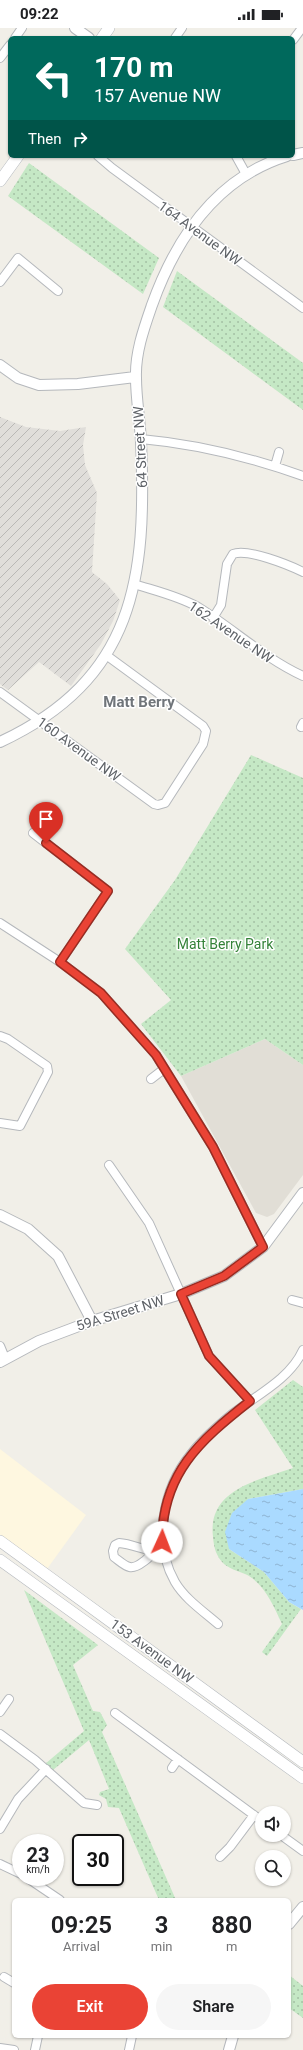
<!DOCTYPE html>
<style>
:root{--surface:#fff;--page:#f6f6f6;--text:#202124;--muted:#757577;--accent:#ea4335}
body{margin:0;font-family:Roboto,sans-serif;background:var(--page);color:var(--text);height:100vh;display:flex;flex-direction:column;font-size:15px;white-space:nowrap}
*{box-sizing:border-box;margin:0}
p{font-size:13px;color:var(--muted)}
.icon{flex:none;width:22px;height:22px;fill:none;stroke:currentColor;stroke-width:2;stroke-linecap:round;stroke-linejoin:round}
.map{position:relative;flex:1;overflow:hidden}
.sheet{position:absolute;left:12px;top:1870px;width:279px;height:140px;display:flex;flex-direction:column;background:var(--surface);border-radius:6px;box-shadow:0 1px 3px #0004}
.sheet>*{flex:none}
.guide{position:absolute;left:8px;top:8px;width:287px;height:122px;border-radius:6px;box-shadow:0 1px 3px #0004;background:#00695c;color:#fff;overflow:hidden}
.controls{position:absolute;left:255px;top:1778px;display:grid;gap:8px}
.controls a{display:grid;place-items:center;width:36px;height:36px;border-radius:50%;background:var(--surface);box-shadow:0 1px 3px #0004;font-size:20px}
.speed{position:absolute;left:12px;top:1806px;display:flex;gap:8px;font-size:20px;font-weight:700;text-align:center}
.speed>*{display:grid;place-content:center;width:52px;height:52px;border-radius:50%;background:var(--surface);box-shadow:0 1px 3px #0004;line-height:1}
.speed small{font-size:10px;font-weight:400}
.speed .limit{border:2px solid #111;border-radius:6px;background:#fff;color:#111}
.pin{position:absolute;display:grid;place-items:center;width:34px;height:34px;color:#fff;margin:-41px -17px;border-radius:50% 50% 50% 0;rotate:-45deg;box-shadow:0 0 4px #0007}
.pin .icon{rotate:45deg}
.me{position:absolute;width:44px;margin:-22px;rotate:2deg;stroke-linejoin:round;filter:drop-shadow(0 0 3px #0008)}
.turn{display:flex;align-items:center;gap:14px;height:84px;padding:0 20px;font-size:18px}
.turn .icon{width:52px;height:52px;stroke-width:2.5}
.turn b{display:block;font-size:28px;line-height:34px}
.then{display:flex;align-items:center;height:38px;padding:0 20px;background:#0003;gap:8px;font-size:15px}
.eta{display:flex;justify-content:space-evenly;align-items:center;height:68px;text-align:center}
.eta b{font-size:24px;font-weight:600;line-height:28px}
.button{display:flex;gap:8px;margin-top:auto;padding:8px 20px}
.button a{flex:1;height:46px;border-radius:24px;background:var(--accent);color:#fff;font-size:16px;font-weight:600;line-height:46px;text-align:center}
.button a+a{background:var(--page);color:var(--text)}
.status{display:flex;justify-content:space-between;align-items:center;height:28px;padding:0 20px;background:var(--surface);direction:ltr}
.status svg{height:11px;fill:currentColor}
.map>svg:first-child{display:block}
.commercial{fill:#fef7e0}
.industrial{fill:url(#industrial-furrows)}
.education{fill:#e1ded6}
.park{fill:url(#park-dots)}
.water{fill:url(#water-ripples)}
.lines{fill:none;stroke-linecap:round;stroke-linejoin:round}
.minor-casing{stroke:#b5b8bc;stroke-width:10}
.tertiary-casing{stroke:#b5b8bc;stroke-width:12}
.secondary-casing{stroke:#b6babf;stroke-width:12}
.minor{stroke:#fff;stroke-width:8}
.tertiary{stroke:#fff;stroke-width:10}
.secondary{stroke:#fff;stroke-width:11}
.route-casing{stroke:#982c22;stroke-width:10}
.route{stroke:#ea4335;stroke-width:7}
.labels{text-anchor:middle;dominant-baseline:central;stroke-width:3;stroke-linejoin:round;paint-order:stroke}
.street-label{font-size:14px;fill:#5f6368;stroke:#fff}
.park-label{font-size:14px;fill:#348238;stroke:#fff}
.neighbourhood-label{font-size:15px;font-weight:bold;fill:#70757a;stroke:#fff}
</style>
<div class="status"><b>09:22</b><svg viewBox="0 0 49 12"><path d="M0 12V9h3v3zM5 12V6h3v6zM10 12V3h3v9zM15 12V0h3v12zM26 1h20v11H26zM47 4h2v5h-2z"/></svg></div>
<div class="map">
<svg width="303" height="2022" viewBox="0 0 303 2022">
<defs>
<pattern id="industrial-furrows" width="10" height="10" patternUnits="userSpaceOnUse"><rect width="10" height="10" fill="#e0deda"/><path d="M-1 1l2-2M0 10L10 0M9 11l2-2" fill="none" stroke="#b9b8b5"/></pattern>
<pattern id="park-dots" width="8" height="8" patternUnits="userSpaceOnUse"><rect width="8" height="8" fill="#c5e8c5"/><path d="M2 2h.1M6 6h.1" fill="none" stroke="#a3c0a4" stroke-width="1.8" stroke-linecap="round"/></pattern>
<pattern id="water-ripples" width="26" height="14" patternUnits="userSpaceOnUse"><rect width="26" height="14" fill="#aadaff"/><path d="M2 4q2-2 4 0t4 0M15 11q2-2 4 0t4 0" fill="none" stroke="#8eb4d2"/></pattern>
</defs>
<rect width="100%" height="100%" fill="#f1efe8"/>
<!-- commercial -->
<path class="commercial" d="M 0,1421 L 86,1487 L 47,1541 L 0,1507 Z"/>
<!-- industrial -->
<path class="industrial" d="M 0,389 L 26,399 L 60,403 L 86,399 L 83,417 L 85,437 L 97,465 L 92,544 L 107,556 L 120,572 L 113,593 L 101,616 L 71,658 L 39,634 L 8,662 L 0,656 Z"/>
<!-- education -->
<path class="education" d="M 265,1011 L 303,1037 L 303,1147 L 274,1186 L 267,1189 L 256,1185 L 181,1048 Z"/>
<!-- park -->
<path class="park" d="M 29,135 L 159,230 L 143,266 L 8,168 Z
M 177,243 L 303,335 L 303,382 L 163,279 Z
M 251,727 L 303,750 L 303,1037 L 265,1011 L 181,1048 L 141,996 L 171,972 L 125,921 L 175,852 Z
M 293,1352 L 303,1359 L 303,1461 L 248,1471 L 229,1521 L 264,1544 L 289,1574 L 301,1581 L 267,1628 L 262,1624 L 282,1596 C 274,1579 266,1559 249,1548 C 242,1544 231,1542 224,1536 C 216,1528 214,1520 213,1509 C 207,1461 259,1452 293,1440 L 255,1382 Z
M 24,1562 L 98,1617 L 73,1637 L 93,1683 L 100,1684 L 107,1697 L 102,1704 L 176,1872 L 159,1872 L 119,1780 L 108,1779 L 106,1771 L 99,1767 L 100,1764 L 109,1761 L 89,1712 L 53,1742 L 45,1736 L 84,1703 Z
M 289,1947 L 303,1958 L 303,1990 L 289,1980 Z"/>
<!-- water -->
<path class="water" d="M 303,1461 L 303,1582 L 289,1574 L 264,1544 L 229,1521 L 225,1504 L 232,1485 L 248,1471 Z"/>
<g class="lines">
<!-- minor casing -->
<g class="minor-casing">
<path id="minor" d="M 15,10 L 22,0
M 175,10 L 182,0
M 293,12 L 302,0
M 0,30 L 10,17
M 98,128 L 112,140 L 303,280
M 236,128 L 246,146
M 0,254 L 18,230 L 58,263
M 141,411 C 197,416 250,429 303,448
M 275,438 L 279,424
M 134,556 C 156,563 178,568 198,579 C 234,601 264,630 303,648
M 213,590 L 221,577 L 227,536 L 233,526 C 247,520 289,537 303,544
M 0,664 L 154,776 L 158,777 L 165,775 L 203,716 L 206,703 L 203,698 L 106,627
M 301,699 L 303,695
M 33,805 L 108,863 L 60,934
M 0,895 L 60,934 L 101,965 L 156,1027 L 213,1119 L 263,1219
M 0,1008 L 8,1011 L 47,1038 L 48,1044 L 20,1098 L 0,1095
M 151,1051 L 164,1041
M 109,1137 L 149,1195 L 209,1328 L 250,1373
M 292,1272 L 303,1275
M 0,1318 L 5,1330
M 151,1524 C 150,1530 147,1531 143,1534 C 130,1544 126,1538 114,1529 L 113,1523 L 115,1517 L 119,1515 C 135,1516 147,1525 163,1523
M 218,1596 C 203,1583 185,1571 175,1554 C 152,1514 163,1460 191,1426 C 202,1411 218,1398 232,1386 C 257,1367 290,1351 303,1322
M 0,1684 L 9,1671
M 115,1685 L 262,1793
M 0,1706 L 35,1732 L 84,1775 L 97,1777
M 172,1740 L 178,1731
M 0,1801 L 18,1771 L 46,1741
M 281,1807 L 303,1823
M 220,1829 L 230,1819 L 254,1787
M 0,1836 L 21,1846
M 26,1849 L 60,1872
M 4,1949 L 14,1955
M 0,2020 L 14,2022
M 35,2022 L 38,2008
M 129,2022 L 132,2008"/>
</g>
<!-- tertiary casing -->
<g class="tertiary-casing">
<path id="tertiary" d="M 75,0 L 89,10
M 293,127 L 303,125
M 0,337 L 18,350 L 39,357 L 78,356 L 135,349
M 0,714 C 135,651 147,550 141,414 C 140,392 136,371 136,350 C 135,325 144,300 152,277 C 176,210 216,150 287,128
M 0,1187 L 28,1201 L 58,1228 L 92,1293
M 0,1334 L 39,1313 L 92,1293 L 181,1266 L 224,1248 L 263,1219 L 303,1165
M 289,1896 L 303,1879
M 229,2022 L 233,2008"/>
</g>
<!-- secondary casing -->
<g class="secondary-casing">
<path id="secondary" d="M 102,10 L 109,0
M 0,153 L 18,128
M 0,1513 L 303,1734
M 0,1532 L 303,1750"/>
</g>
<!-- minor -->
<use href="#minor" class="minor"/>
<!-- tertiary -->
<use href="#tertiary" class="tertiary"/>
<!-- secondary -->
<use href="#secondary" class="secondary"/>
</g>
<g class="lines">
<!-- route casing -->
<g class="route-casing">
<path id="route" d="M 46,815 L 108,863 L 60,934 L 101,965 L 156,1027 L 213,1119 L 263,1219 L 224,1248 L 181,1266 L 209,1328 L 250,1373 C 199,1413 162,1446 162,1514"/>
</g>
<!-- route -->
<use href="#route" class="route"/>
</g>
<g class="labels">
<!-- street labels -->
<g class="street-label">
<text transform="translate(200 205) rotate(36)">164 Avenue NW</text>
<text transform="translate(140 419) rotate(-93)">64 Street NW</text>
<text transform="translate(231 604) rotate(34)">162 Avenue NW</text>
<text transform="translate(79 721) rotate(36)">160 Avenue NW</text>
<text transform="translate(120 1285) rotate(-17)">59A Street NW</text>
<text transform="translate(152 1623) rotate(36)">153 Avenue NW</text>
</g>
<!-- park labels -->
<g class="park-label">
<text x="225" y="916">Matt Berry Park</text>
</g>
<!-- neighbourhood labels -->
<g class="neighbourhood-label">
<text x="139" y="674">Matt Berry</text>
</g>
</g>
</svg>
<div class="controls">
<a><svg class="icon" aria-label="sound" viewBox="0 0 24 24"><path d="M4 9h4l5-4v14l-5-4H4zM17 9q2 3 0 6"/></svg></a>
<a><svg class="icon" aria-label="search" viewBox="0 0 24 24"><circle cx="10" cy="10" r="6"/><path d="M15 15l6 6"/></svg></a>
</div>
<div class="speed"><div>23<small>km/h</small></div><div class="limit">30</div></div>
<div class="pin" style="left:46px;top:815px;background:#d93025"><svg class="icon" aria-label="arrive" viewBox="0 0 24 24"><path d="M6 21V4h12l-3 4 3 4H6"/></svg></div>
<svg class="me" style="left:162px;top:1514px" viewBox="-20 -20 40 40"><circle r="19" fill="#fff"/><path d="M0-13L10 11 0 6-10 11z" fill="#ea4335"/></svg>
<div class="guide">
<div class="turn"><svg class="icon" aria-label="left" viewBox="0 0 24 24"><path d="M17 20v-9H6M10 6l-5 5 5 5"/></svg><div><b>170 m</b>157 Avenue NW</div></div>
<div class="then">Then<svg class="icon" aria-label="right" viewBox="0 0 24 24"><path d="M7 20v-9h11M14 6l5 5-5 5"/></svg></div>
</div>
<section class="sheet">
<div class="eta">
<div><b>09:25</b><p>Arrival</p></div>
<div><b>3</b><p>min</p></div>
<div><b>880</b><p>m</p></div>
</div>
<div class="button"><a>Exit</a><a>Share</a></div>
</section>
</div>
